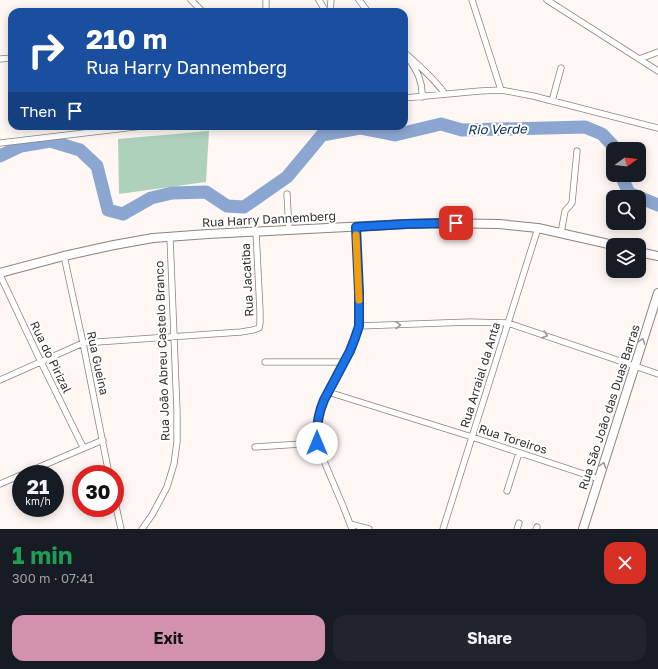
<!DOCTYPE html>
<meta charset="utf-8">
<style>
:root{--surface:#171b24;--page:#20242c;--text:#f1f3f6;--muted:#9ea1a6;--accent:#d292ae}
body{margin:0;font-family:"Golos Text",sans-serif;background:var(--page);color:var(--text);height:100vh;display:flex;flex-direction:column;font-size:15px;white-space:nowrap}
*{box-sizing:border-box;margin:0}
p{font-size:13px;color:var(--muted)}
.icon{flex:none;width:22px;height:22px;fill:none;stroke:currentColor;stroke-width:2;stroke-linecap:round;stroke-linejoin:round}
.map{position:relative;height:529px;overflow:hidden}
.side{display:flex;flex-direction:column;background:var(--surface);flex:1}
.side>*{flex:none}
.top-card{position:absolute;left:8px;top:8px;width:400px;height:122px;border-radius:12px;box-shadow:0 2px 10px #0003;background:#1a4fa0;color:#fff;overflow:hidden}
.needle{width:26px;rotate:75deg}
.fabs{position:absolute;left:606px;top:142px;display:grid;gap:8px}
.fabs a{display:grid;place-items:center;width:40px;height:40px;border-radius:8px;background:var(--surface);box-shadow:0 2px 10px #0003;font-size:20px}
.speed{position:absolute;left:12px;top:465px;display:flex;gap:8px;font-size:20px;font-weight:700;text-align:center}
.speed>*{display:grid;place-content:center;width:52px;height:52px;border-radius:50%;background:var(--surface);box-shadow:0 2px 10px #0003;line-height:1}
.speed small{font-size:10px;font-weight:400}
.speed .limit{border:6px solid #d22;background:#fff;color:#111}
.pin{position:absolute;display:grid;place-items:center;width:34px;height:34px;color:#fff;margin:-17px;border-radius:8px;box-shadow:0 2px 6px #0006}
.me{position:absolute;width:44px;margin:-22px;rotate:0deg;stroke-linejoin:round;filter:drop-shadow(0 0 3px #0008)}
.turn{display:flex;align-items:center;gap:14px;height:84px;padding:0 12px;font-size:18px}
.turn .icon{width:52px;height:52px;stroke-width:2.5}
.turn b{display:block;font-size:28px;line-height:34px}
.then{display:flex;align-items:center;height:38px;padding:0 12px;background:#0003;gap:8px;font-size:15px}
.round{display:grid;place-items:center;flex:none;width:42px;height:42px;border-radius:12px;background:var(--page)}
.overview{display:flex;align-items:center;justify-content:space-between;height:68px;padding:0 12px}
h1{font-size:24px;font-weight:700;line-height:30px;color:#1e9e55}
.primary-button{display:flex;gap:8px;margin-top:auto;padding:8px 12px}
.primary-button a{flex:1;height:46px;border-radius:12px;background:var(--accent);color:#111;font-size:16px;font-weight:700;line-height:46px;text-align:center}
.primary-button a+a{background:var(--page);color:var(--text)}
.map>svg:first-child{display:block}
.green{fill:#aed1bb}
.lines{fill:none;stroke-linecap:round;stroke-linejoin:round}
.river{stroke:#8ba6d0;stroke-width:13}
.street-casing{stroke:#8e827d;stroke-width:7}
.secondary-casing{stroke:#8e827d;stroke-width:10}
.street{stroke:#fff;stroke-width:5.5}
.secondary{stroke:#fff;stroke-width:8}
.oneway{stroke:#9a9796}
.route-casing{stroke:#114b97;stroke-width:10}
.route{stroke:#1a73e8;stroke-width:7}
.slow{stroke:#f59e0b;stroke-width:7}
.labels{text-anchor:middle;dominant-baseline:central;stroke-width:4;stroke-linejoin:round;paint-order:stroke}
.street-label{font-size:12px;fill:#342f2d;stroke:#fff}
.water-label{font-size:13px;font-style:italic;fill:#042759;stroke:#fff}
</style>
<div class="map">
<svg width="658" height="529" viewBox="0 0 658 529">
<rect width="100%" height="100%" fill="#fff7f3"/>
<!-- green -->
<path class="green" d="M 209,131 L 206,182 L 119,194 L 118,139 Z"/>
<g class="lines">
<!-- river -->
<path class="river" d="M 0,156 L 21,146 L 50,141 L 80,150 L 97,166 L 108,210 L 123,214 L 151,198 L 172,193 L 206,192 L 227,206 L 244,207 L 287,177 L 322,135 L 360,128 L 395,135 L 441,124 L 462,130 L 585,127 L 602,134 L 616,149
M 623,175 L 623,180 L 629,193 L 658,205"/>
<!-- street casing -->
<g class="street-casing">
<path id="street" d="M 191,0 L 203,12
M 266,0 L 266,12
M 319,0 L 326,12
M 359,0 L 368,12
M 472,0 L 501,90
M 547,0 L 658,71
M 330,12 L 331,0
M 404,52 C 418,65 434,78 445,94
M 0,59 L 12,58
M 409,59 C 417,71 423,82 422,97
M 639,59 L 658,52
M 404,98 L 480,91 L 501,90 L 533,96 L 658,128
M 552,101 L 561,68
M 0,143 L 143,126
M 287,194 L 289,230
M 561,233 L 565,211 L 572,203 L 577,151
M 64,256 L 83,343 L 109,474
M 0,275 L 41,362 L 83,447
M 359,326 L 470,322 L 508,323 L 658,374
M 265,362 L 344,362
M 0,380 L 83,343 L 241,332 L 253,330 L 259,328 L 260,323 L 260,311 L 256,232
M 328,392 L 472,437 L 599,479
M 255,447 L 317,443
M 23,474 L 103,440
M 0,484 L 21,475
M 507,491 L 519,453
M 115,502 L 121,529
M 350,524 L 369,529
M 142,529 L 152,515 L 167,487 L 174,464 L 177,442 L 177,411 L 170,237
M 352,529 L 343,506 L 321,454 L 317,443 L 316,433 L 318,418 L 324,400 L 350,351 L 355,338 L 359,326 L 359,280 L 356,227
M 443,529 L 538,228
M 517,529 L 519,523
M 536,529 L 537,527"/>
</g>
<!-- secondary casing -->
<g class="secondary-casing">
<path id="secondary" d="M 639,252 L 658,256
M 0,273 L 64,256 L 114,245 L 153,238 L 208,234 L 406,224 L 438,223 L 499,224 L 538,228 L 613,245
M 583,529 L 658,293"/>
</g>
<!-- street -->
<use href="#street" class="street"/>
<!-- secondary -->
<use href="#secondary" class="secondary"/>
</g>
<!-- one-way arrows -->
<defs><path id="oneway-chevron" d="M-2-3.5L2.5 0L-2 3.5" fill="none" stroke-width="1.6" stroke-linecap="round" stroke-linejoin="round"/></defs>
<g class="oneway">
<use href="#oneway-chevron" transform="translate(398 325) rotate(-3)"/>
<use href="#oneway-chevron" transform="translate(545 335) rotate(19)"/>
<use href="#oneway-chevron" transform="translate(642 341) rotate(-72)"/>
<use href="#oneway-chevron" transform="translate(603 465) rotate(-72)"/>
</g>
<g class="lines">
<!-- route casing -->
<g class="route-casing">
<path id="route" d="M 317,443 C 316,428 318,414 324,400 L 350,351 L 355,338 L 359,326 L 359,292 L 356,227 L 406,224 L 456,223"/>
</g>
<!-- route -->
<use href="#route" class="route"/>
<!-- slow -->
<path class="slow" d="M 356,235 L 359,300"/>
</g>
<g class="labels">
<!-- street labels -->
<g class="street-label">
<text transform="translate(269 219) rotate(-3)">Rua Harry Dannemberg</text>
<text transform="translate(247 280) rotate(-93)">Rua Jacatiba</text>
<text transform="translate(162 351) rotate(-92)">Rua João Abreu Castelo Branco</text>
<text transform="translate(51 357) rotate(64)">Rua do Pirizal</text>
<text transform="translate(98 363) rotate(78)">Rua Gueina</text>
<text transform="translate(480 375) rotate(-73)">Rua Arraial da Anta</text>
<text transform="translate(609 407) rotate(-72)">Rua São João das Duas Barras</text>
<text transform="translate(513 439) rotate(18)">Rua Toreiros</text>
</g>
<!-- water labels -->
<g class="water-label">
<text transform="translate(497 129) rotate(-1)">Rio Verde</text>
</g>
</g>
</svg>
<div class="fabs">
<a><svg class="needle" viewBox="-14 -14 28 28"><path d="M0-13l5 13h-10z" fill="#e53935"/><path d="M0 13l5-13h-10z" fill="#9ea1a6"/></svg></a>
<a><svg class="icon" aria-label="search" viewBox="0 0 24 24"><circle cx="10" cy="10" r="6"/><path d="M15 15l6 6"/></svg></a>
<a><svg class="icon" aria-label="layers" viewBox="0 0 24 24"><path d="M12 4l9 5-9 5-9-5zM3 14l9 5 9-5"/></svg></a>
</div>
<div class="speed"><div>21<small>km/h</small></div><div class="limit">30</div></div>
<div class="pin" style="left:456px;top:223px;background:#d93025"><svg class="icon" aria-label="arrive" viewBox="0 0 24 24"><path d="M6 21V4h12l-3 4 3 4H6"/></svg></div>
<svg class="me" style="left:317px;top:443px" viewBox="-20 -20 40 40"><circle r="19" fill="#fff"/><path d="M0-13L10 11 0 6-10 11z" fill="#1a73e8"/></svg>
<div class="top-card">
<div class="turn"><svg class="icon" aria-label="right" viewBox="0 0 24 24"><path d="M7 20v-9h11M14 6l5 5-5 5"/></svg><div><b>210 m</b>Rua Harry Dannemberg</div></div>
<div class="then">Then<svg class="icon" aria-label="arrive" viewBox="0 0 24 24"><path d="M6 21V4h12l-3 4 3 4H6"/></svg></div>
</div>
</div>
<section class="side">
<div class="overview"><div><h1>1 min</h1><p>300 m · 07:41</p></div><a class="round" style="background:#d93025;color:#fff"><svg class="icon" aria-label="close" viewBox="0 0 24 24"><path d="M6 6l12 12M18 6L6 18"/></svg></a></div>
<div class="primary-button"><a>Exit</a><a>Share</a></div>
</section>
